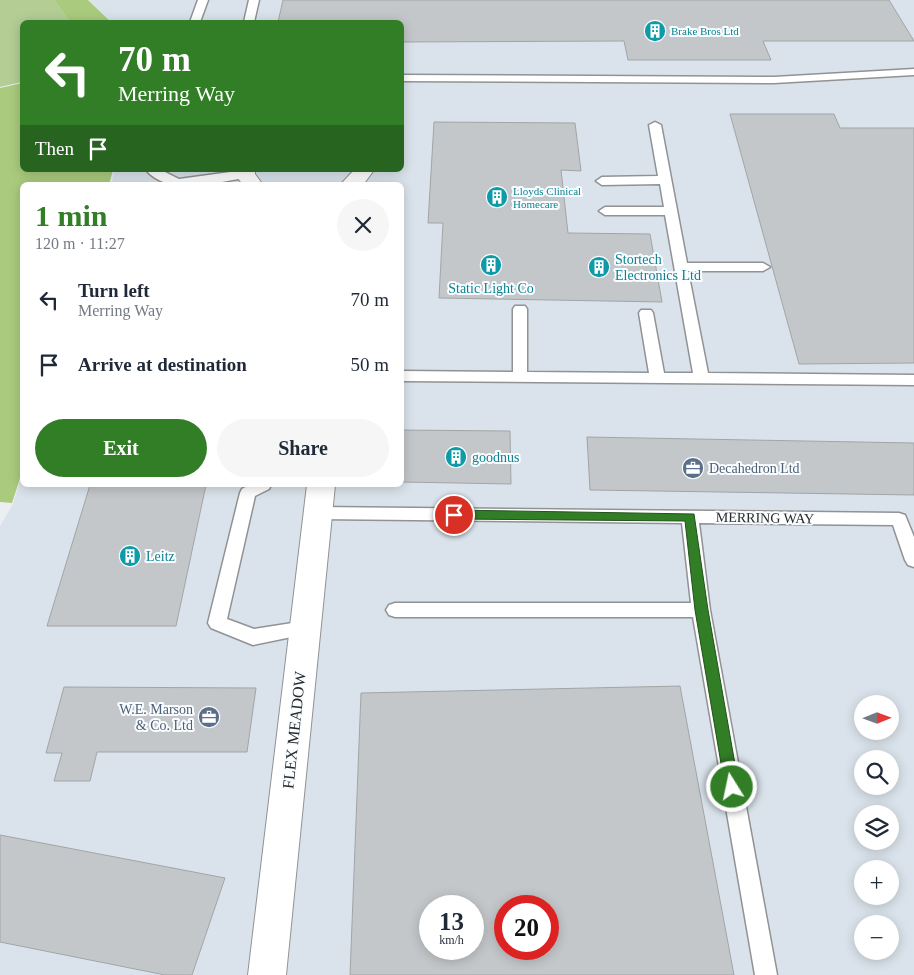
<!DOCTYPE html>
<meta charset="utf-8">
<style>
:root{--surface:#fff;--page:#f6f6f7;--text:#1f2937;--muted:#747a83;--accent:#317e27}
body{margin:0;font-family:"Times New Roman",serif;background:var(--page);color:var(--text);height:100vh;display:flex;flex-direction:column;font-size:19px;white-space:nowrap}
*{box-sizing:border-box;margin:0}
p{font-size:16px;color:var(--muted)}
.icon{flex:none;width:28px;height:28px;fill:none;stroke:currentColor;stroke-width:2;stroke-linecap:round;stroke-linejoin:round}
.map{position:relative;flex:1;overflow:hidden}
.panel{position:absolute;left:20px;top:182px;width:384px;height:305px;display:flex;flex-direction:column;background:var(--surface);border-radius:8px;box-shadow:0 2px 12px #0003}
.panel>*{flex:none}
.banner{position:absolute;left:20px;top:20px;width:384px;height:152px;border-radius:8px;box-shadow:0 2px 12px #0003;background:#317e27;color:#fff;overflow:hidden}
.needle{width:32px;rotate:89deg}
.fabs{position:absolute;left:854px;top:695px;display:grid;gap:10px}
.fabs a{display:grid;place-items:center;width:45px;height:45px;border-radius:50%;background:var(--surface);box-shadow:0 2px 12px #0003;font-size:25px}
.speed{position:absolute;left:419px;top:895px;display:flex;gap:10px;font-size:25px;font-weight:700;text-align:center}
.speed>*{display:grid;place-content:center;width:65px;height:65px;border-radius:50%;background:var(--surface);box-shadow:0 2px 12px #0003;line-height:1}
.speed small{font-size:12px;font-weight:400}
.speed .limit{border:8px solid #d22;background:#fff;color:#111}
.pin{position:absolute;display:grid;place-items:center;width:42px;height:42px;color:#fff;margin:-21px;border:2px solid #fff;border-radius:50%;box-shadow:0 1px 5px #0007}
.me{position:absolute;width:55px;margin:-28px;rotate:350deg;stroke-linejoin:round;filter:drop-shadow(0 0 4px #0008)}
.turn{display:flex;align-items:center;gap:18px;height:105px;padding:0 15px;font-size:22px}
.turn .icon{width:65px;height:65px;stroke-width:2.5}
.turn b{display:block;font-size:35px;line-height:42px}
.then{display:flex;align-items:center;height:48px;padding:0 15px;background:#0003;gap:10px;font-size:19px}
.round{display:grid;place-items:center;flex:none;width:52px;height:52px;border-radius:26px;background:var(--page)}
.head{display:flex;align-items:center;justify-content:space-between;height:85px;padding:0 15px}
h1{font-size:30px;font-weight:700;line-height:38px;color:var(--accent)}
.action{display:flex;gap:10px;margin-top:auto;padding:10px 15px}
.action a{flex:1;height:58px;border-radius:30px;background:var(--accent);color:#fff;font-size:20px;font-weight:700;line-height:58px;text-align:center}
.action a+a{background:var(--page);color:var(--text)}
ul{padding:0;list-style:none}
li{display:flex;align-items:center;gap:15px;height:65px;padding:0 15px}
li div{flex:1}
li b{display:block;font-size:19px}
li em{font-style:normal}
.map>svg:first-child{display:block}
.built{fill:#dae3eb;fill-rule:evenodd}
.green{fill:#b4cd95}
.forest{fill:#aacb7d}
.building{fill:#c4c7c9;stroke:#a2a5a7;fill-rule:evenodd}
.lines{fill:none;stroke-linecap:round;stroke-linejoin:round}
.lane-casing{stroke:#909294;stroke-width:3}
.street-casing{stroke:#909294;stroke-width:2}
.lane{fill:#fff;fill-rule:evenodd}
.street{fill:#fff;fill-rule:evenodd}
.route{fill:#317e27;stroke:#205219}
.labels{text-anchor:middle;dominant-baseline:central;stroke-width:4;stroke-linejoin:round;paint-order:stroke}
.far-culture-label{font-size:11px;fill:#0d838f;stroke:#fafdff;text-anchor:start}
.culture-label{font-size:14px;fill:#0d838f;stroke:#fafdff;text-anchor:start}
.service-label{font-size:14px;fill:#4e5e75;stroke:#fafdff;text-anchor:start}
.street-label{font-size:14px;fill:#272829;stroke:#fafdff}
.near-street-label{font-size:16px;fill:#272829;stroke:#fafdff}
</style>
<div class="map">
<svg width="914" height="975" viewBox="0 0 914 975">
<rect width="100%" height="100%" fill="#eceff2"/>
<!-- built -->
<path class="built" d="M 89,0 L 914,0 L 914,975 L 0,975 L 0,526 L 13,504 L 22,473 L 22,485 L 401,485 L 401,185 L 111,185 L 115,170 L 401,170 L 401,22 L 111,22 ZM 862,704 L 890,704 L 890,731 L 862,731 ZM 862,759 L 890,759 L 890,786 L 862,786 ZM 862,814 L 890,814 L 890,841 L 862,841 ZM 862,869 L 890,869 L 890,896 L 862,896 ZM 430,906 L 472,906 L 472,949 L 430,949 ZM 505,906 L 548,906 L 548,949 L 505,949 ZM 862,924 L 890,924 L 890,951 L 862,951 Z"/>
<!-- green -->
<path class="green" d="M 0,0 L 54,0 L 70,22 L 22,22 L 22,82 L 0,87 Z"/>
<!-- forest -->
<path class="forest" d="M 54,0 L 88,0 L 111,22 L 70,22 Z
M 22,83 L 22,170 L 113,170 L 109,185 L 22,185 L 22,472 L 12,503 L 0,502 L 0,88 Z"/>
<!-- building -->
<path class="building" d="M 283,0 L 889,0 L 914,41 L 763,41 L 771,60 L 628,60 L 624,41 L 401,42 L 401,22 L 278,22 Z
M 730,114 L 834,114 L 840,128 L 914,128 L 914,363 L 799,364 Z
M 434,122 L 575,123 L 581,171 L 561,170 L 568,233 L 650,234 L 662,302 L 439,298 L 443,223 L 428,223 Z
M 401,430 L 510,431 L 511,484 L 401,482 Z
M 587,437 L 914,443 L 914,495 L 590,490 Z
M 90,485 L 206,485 L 176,626 L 47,626 Z
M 680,686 L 734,975 L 350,975 L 361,693 ZM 430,906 L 472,906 L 472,949 L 430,949 ZM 505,906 L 548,906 L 548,949 L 505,949 Z
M 64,687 L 256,688 L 247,752 L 97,752 L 90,781 L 54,781 L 62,753 L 46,753 Z
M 0,835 L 225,878 L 192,975 L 165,975 L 0,942 Z"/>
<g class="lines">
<!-- lane casing -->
<g class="lane-casing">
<path id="lane" d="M 198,0 L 208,0 L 200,22 L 190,22 Z
M 249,0 L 259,0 L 254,22 L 244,22 Z
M 914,69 L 914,75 L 774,83 L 401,81 L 401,75 L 774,77 Z
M 655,122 L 661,125 L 687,263 L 763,263 L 770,267 L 763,271 L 688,271 L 708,373 L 914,375 L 914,385 L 401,381 L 401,371 L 513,372 L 513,309 L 515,306 L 525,306 L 527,309 L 527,372 L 649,373 L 639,313 L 641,310 L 651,310 L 653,313 L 664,373 L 693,373 L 665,215 L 605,215 L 599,211 L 605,207 L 664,207 L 660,184 L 602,185 L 596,181 L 602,177 L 658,176 L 649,125 Z
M 146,170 L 161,170 L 179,179 L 245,170 L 251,174 L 245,178 C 215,182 169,197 146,170 Z
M 249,485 L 271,485 L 269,489 L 255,496 L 227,619 L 254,629 L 305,621 L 311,623 L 314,628 L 311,633 L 253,645 L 211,628 L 208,623 L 240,493 L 242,489 Z
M 318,507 L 899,513 L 905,515 L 914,537 L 914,567 L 908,565 L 905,560 L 893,525 L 699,523 L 710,610 L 777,975 L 755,975 L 693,617 L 395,617 L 389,615 L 386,610 L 389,605 L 395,603 L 691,603 L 682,523 L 318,519 L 312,517 L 310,513 L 312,509 Z"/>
</g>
<!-- street casing -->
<g class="street-casing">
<path id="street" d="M 235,170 L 255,170 L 255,174 L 263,185 L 243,185 L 235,174 Z
M 354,170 L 374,170 L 363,185 L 340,185 Z
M 307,485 L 335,485 L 286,975 L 248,975 Z"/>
</g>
<!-- lane -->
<use href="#lane" class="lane"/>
<!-- street -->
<use href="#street" class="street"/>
</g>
<!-- route -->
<path class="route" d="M 454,510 L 694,514 L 708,610 L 739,787 L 737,792 L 732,794 L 727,792 L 725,787 L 695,610 L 685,521 L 454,519 L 449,515 Z"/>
<!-- icons -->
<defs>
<g id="building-disc" transform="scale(1.125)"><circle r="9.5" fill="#0f9aa8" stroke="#fafdff"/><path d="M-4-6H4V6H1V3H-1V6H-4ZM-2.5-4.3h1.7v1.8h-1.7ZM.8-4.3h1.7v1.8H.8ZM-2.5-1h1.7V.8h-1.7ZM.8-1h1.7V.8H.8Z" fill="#fff"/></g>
<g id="office-disc" transform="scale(1.125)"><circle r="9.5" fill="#5c6f8a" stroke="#fafdff"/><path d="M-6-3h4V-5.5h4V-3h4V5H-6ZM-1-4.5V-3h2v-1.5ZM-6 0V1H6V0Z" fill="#fff"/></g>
</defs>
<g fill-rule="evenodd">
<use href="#building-disc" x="655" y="31"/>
<use href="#building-disc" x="497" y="197"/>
<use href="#building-disc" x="491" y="265"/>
<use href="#building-disc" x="599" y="267"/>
<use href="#building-disc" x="456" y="457"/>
<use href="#office-disc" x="693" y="468"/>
<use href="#building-disc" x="130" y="556"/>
<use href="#office-disc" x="209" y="717"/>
</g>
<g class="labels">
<!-- far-culture labels -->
<g class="far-culture-label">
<text x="671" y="31">Brake Bros Ltd</text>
<text x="513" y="191">Lloyds Clinical<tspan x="513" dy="13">Homecare</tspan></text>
</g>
<!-- culture labels -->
<g class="culture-label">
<text x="615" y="259">Stortech<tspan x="615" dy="16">Electronics Ltd</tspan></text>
<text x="491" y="288" text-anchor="middle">Static Light Co</text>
<text x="472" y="457">goodnus</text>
<text x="146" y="556">Leitz</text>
</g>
<!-- service labels -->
<g class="service-label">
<text x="709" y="468">Decahedron Ltd</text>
<text x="193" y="709" text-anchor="end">W.E. Marson<tspan x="193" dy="16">&amp; Co. Ltd</tspan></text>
</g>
<!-- street labels -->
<g class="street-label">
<text transform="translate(765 518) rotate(1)">MERRING WAY</text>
</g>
<!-- near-street labels -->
<g class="near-street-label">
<text transform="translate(294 730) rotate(-84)">FLEX MEADOW</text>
</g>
</g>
</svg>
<div class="fabs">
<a><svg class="needle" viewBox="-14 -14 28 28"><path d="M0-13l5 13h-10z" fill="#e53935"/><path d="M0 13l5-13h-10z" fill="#747a83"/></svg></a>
<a><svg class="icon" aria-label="search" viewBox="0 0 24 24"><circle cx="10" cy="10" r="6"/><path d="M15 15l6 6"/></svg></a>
<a><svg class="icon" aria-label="layers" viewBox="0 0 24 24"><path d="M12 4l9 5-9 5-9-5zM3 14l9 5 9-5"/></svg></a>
<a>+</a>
<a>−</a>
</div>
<div class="speed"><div>13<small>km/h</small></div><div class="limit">20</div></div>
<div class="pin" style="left:454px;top:515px;background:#d93025"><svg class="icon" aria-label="arrive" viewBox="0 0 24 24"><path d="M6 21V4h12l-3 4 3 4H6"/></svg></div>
<svg class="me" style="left:732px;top:787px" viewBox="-20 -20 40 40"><circle r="17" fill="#317e27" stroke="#fff" stroke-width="3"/><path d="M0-11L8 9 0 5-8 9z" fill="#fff"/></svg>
<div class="banner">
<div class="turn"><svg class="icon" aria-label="left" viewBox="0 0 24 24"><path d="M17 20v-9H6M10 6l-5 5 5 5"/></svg><div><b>70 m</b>Merring Way</div></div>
<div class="then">Then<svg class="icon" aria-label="arrive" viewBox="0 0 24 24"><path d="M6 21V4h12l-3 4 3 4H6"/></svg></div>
</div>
<section class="panel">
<div class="head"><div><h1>1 min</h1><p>120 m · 11:27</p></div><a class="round"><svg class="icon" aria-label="close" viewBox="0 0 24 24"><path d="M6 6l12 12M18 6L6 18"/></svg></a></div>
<ul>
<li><svg class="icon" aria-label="left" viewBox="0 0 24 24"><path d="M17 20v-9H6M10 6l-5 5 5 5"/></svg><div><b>Turn left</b><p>Merring Way</p></div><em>70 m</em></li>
<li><svg class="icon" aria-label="arrive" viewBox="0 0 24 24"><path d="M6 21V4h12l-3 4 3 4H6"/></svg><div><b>Arrive at destination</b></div><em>50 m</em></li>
</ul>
<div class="action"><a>Exit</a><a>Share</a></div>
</section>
</div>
